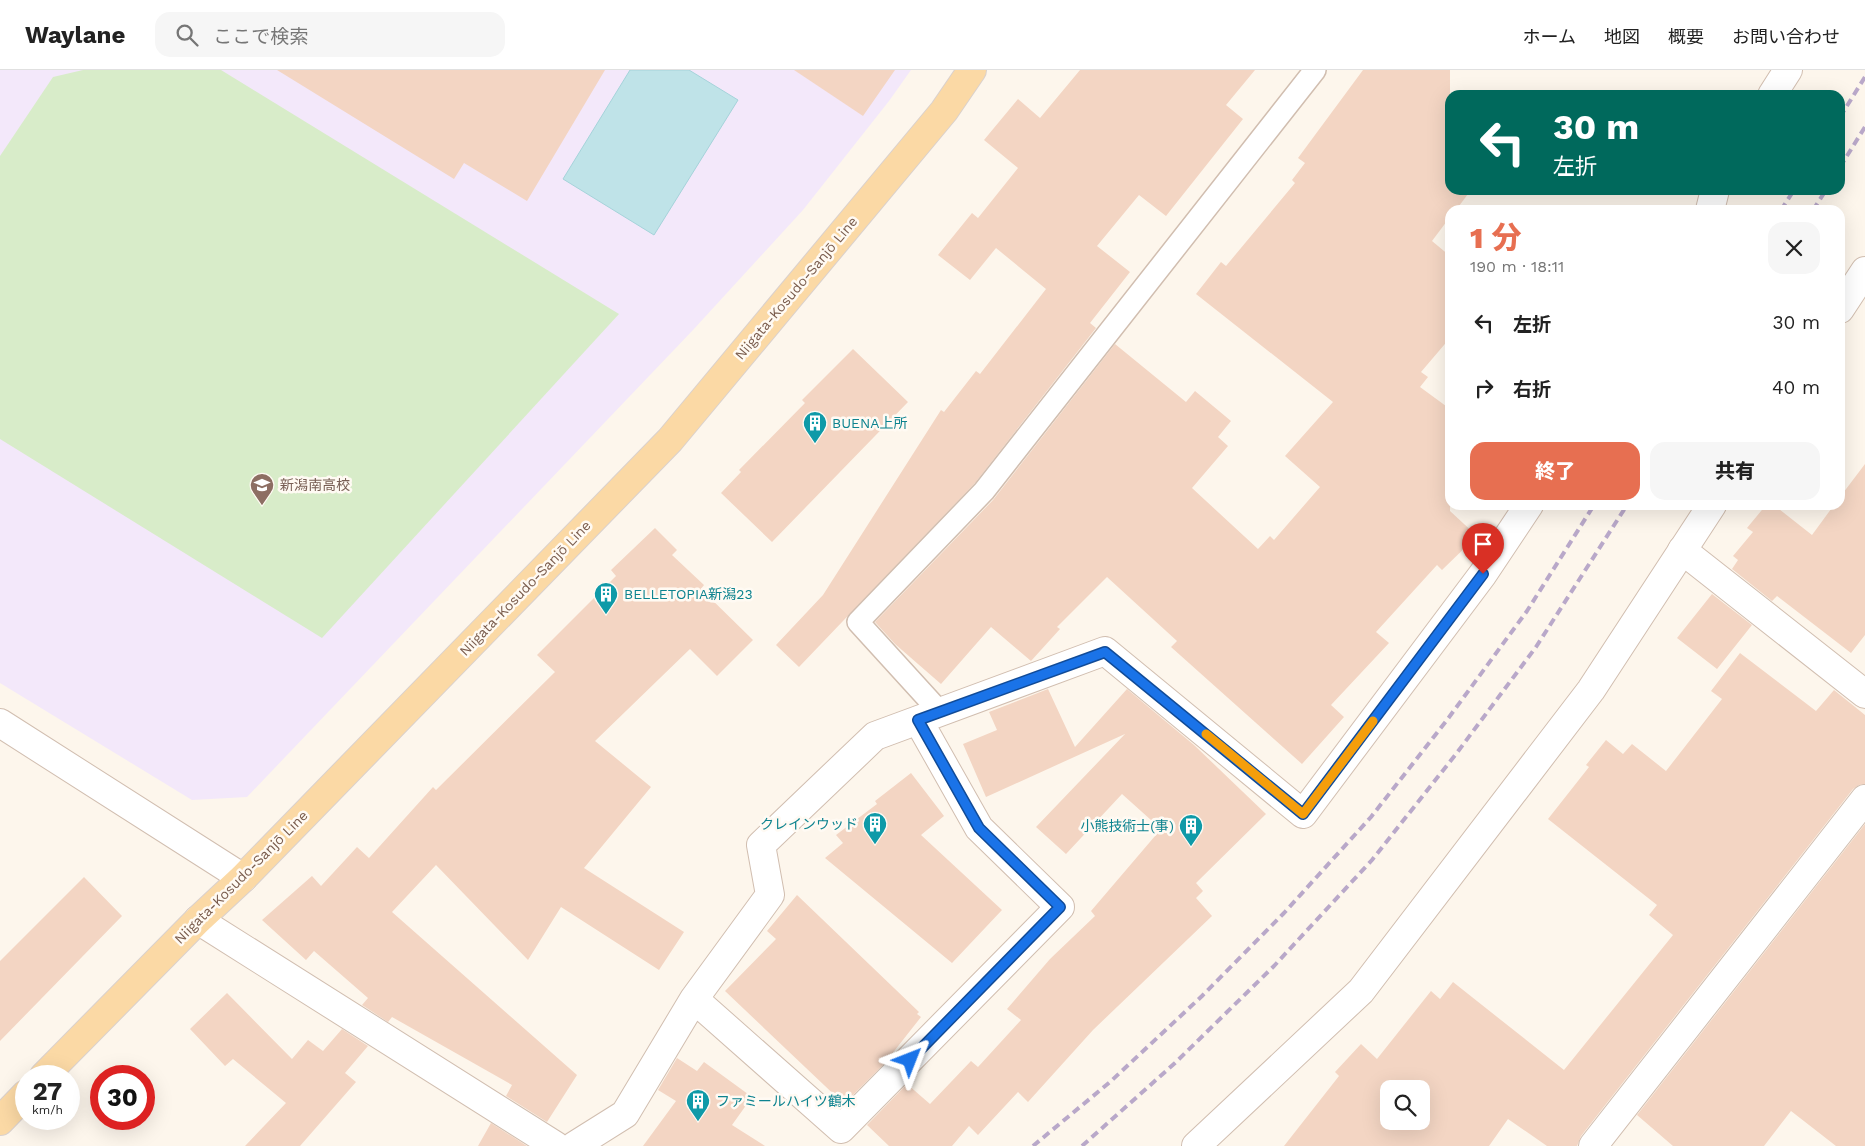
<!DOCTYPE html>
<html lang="ja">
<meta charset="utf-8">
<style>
:root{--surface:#fff;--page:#f6f6f6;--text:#222;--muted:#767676;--line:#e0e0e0;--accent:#e76f51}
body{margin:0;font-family:"Work Sans","Noto Sans JP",sans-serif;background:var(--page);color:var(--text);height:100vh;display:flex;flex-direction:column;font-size:19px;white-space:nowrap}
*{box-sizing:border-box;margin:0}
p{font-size:16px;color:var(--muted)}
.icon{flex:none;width:28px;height:28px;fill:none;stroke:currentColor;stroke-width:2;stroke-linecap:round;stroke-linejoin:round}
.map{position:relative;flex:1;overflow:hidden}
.side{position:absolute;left:1445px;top:135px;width:400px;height:305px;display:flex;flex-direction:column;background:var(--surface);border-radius:15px;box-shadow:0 5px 20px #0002}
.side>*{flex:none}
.top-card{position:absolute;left:1445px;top:20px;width:400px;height:105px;border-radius:15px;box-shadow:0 5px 20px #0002;background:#00695c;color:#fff;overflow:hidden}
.fabs{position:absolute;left:1380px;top:1010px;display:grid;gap:10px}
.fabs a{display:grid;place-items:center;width:50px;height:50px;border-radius:10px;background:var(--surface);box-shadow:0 5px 20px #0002;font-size:25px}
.speed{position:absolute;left:15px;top:995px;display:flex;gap:10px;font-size:25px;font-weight:700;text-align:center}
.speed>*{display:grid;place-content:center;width:65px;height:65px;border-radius:50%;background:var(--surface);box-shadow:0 5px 20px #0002;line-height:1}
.speed small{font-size:12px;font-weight:400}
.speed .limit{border:8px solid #d22;background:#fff;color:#111}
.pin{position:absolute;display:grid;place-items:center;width:42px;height:42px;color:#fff;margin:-51px -21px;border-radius:50% 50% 50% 0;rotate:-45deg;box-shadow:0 0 5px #0007}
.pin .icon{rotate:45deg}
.me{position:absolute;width:55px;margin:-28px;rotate:45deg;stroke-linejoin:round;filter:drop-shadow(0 0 4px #0008)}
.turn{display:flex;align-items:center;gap:18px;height:105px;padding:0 25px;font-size:22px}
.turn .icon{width:65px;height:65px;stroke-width:2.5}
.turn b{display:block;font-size:35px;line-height:42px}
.round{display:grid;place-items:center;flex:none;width:52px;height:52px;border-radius:15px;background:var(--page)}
.headline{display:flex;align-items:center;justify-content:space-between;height:85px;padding:0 25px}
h1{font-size:30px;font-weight:800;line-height:38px;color:var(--accent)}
.primary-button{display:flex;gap:10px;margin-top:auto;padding:10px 25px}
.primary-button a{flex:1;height:58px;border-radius:15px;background:var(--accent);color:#fff;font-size:20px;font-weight:800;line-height:58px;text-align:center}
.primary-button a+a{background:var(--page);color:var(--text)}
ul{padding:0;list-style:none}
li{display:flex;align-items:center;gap:15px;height:65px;padding:0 25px}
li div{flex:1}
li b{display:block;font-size:19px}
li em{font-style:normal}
header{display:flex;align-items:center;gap:30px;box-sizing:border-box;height:70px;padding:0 25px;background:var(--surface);border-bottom:1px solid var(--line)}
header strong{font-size:24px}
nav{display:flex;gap:28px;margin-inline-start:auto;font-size:18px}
.search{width:350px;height:45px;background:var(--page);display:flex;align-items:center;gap:12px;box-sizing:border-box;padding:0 18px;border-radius:15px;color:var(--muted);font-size:19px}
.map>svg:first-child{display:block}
.education{fill:#f3e8fa}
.green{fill:#d8ecc9}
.water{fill:#bfe3e8;stroke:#a5d3da}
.building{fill:#f3d5c3;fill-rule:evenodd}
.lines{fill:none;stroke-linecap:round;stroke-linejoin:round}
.service-casing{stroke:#d1beb0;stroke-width:24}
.minor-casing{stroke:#d1beb0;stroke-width:30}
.tertiary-casing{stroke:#d1beb0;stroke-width:30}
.primary-casing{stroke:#dad1cd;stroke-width:30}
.service{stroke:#fff;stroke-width:21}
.minor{stroke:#fff;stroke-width:28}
.tertiary{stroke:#fff;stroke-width:28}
.primary{stroke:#fbd9a5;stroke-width:28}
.rail{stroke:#b9a8c9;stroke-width:4;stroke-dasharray:8 5;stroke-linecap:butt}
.route-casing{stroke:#114b97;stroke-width:12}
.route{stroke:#1a73e8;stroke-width:9}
.slow{stroke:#f59e0b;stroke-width:9}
.labels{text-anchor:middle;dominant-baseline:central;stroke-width:5;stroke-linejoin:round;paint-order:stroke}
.street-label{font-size:14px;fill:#7a5c4d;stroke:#fffaf3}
.culture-label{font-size:14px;fill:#0d838f;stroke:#fffaf3;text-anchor:start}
.education-label{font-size:14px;fill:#785e54;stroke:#fffaf3;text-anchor:start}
</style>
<header>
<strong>Waylane</strong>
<div class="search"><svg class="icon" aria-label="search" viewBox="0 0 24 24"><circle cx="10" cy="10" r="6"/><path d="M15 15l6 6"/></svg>ここで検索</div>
<nav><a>ホーム</a><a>地図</a><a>概要</a><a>お問い合わせ</a></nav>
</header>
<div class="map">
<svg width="1865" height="1076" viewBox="0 0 1865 1076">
<rect width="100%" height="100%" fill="#fdf6ec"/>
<!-- education -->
<path class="education" d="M 0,0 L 911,0 L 889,31 L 803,140 L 693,260 L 247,727 L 192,730 L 0,613 Z"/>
<!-- green -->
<path class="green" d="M 83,0 L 221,0 L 619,244 L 322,568 L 0,369 L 0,86 L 53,7 Z"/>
<!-- water -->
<path class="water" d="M 630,0 L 689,0 L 738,30 L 654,165 L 563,109 Z"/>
<!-- building -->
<path class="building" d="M 277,0 L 605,0 L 527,131 L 464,93 L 454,109 Z
M 794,0 L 895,0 L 863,46 Z
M 1080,0 L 1255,0 L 1226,35 L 1243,49 L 1166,146 L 1139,125 L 1097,176 L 1130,202 L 1090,253 L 1096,258 L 975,413 L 799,597 L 776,575 L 823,525 L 941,340 L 944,342 L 976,301 L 980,304 L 1046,219 L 996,178 L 970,210 L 938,185 L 972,143 L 978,148 L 1018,98 L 984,70 L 1018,29 L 1040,48 Z
M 1363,0 L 1450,0 L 1450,120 L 1471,120 L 1456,140 L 1450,140 L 1450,147 L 1432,171 L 1450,186 L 1450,268 L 1421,302 L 1428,307 L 1420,317 L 1450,339 L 1450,441 L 1477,466 L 1442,500 L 1437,495 L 1376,562 L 1389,573 L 1331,635 L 1344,647 L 1302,694 L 1171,577 L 1177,571 L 1107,507 L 1057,557 L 1060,559 L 1031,591 L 991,557 L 941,614 L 895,574 L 875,552 L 993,430 L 1115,274 L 1186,332 L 1195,321 L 1231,351 L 1218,367 L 1228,376 L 1192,418 L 1258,479 L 1270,466 L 1274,470 L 1320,417 L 1285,386 L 1333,332 L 1196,224 L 1221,192 L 1226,196 L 1295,113 L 1292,110 L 1305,93 L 1298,88 Z
M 853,279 L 908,332 L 772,472 L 721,423 L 741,402 L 739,400 L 805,333 L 802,330 Z
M 1865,394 L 1865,565 L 1851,583 L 1777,526 L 1772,531 L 1732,499 L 1738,490 L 1733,486 L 1753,462 L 1747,458 L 1766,435 L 1774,435 L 1812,465 L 1834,435 L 1840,435 L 1840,427 Z
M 655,458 L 677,480 L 672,485 L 704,515 L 701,519 L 753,570 L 717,606 L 690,579 L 595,671 L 651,717 L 584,798 L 684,862 L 659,900 L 561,837 L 528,890 L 436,795 L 392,842 L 577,1005 L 547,1052 L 506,1026 L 512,1015 L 392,947 L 388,952 L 362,935 L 368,928 L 314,881 L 306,890 L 262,850 L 312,806 L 321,816 L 357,777 L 369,788 L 433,717 L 436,720 L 555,602 L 537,585 L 616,506 L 611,500 Z
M 1712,524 L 1752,555 L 1717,599 L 1677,568 Z
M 1740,583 L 1816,641 L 1834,620 L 1865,645 L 1865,714 L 1859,715 L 1853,719 L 1581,1066 L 1577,1076 L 1547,1076 L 1508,1049 L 1489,1076 L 1284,1076 L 1339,1006 L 1335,1002 L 1361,974 L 1377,989 L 1431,921 L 1440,929 L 1453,912 L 1564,1000 L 1673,865 L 1649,845 L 1657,835 L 1548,749 L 1589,697 L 1586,695 L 1606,670 L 1623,684 L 1632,674 L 1666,701 L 1722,629 L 1711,621 ZM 1389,1019 L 1421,1019 L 1421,1051 L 1389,1051 Z
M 1048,619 L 1075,677 L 1127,619 L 1194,675 L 1266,744 L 1196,813 L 1203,821 L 1196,828 L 1212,846 L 1093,960 L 1028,1032 L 1018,1022 L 978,1065 L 969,1056 L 952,1076 L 889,1076 L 867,1055 L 907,1014 L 930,1034 L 971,991 L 978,997 L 1021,950 L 1007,939 L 1050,889 L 1095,846 L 1091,841 L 1161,759 L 1122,724 L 1066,784 L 1036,757 L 1125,664 L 986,727 L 963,674 L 997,660 L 989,642 Z
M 911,703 L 944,746 L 921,765 L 1002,840 L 952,893 L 825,788 L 843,773 L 836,765 L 877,734 L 875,731 Z
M 1865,754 L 1865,1076 L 1836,1076 L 1791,1041 L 1764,1076 L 1673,1076 L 1637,1045 Z
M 84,807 L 122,846 L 0,971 L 0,891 Z
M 797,825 L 919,942 L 917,944 L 921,947 L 884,994 L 844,1034 L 725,921 L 776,869 L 767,861 Z
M 227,923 L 292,989 L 308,970 L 323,981 L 342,959 L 368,976 L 345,1003 L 356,1012 L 300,1076 L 245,1076 L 286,1033 L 233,989 L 225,996 L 190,959 Z
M 677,988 L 697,1001 L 704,992 L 752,1027 L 732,1055 L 765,1076 L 643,1076 L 676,1031 L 658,1020 Z
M 491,1053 L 527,1076 L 478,1076 Z"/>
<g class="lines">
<!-- service casing -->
<g class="service-casing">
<path id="service" d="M 940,642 L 858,552 L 984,421 L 1315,0"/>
</g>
<!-- minor casing -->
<g class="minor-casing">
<path id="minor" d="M 1772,25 L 1788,0
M 1710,140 L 1715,120
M 1682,480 L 1865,624
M 0,653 L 243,808
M 198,850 L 556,1076
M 694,929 L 841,1059 L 1060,837 L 979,758 L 918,650
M 574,1076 L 625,1044 L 694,929 L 770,825 L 761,775 L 875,666 L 1105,581 L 1303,744 L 1483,504 L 1529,435
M 1593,1076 L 1865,729"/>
</g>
<!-- tertiary casing -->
<g class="tertiary-casing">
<path id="tertiary" d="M 1840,239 L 1865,201
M 1196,1076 L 1361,921 L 1591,620 L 1712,435"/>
</g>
<!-- primary casing -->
<g class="primary-casing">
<path id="primary" d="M 44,1006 L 198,850 L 243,808 L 670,370 L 944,41 L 972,0
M 0,1051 L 26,1024"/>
</g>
<!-- service -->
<use href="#service" class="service"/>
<!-- minor -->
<use href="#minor" class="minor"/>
<!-- tertiary -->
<use href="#tertiary" class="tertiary"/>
<!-- primary -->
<use href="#primary" class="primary"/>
<!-- rail -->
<path class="rail" d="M 1840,47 L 1865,7
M 1840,97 L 1865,57
M 1781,140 L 1794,120
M 1813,140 L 1826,120
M 1033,1076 L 1110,1012 L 1202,926 L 1284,843 L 1371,747 L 1447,650 L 1527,541 L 1594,435
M 1082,1076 L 1175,993 L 1274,896 L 1372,790 L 1456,684 L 1536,577 L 1627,435"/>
</g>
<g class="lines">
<!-- route casing -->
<g class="route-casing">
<path id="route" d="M 910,990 L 1060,837 L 979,758 L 918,650 L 1105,582 L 1303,744 L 1483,504"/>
</g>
<!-- route -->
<use href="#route" class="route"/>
<!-- slow -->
<path class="slow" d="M 1206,664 L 1303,744 L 1373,651"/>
</g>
<!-- icons -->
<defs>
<g id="building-pin" transform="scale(1.25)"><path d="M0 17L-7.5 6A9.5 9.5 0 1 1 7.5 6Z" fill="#0f9aa8" stroke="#fffaf3"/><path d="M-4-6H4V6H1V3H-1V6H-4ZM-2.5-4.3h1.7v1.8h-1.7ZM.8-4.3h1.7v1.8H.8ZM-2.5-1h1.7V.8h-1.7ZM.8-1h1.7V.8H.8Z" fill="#fff"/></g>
<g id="school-pin" transform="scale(1.25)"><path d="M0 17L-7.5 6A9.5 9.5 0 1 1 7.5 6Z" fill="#8d6e63" stroke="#fffaf3"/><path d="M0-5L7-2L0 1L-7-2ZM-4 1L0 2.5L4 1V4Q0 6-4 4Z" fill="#fff"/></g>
</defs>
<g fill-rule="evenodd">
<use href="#building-pin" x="815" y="353"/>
<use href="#school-pin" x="262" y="415"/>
<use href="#building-pin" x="606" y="524"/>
<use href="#building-pin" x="875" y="754"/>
<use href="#building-pin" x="1191" y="756"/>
<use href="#building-pin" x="698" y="1031"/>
</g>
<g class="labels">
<!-- street labels -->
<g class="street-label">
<text transform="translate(796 218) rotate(-50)">Niigata-Kosudo-Sanjō Line</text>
<text transform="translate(525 518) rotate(-46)">Niigata-Kosudo-Sanjō Line</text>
<text transform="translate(241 807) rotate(-45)">Niigata-Kosudo-Sanjō Line</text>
</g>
<!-- culture labels -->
<g class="culture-label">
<text x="832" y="353">BUENA上所</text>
<text x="624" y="524">BELLETOPIA新潟23</text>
<text x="858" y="754" text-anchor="end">クレインウッド</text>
<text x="1174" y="756" text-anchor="end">小熊技術士(事)</text>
<text x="716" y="1031">ファミールハイツ鶴木</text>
</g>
<!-- education labels -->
<g class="education-label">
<text x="280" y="415">新潟南高校</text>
</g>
</g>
</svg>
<div class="fabs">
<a><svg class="icon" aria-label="search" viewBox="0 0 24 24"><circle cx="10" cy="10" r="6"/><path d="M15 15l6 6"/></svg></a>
</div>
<div class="speed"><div>27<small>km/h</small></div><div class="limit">30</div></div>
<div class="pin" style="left:1483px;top:504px;background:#d93025"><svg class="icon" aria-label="arrive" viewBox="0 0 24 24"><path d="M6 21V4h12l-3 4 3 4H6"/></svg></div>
<svg class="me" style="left:910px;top:990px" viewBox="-20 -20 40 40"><path d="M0-17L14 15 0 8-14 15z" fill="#1a73e8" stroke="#fff" stroke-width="4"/></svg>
<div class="top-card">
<div class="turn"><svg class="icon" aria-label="left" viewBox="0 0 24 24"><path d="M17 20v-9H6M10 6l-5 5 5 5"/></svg><div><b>30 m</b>左折</div></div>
</div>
<section class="side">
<div class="headline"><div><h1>1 分</h1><p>190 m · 18:11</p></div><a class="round"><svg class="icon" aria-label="close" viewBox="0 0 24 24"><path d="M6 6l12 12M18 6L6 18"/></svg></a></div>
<ul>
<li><svg class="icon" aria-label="left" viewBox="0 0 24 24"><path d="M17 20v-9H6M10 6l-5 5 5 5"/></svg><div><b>左折</b></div><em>30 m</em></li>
<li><svg class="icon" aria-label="right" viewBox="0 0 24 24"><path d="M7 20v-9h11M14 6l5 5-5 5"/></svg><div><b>右折</b></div><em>40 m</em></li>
</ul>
<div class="primary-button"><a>終了</a><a>共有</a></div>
</section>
</div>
